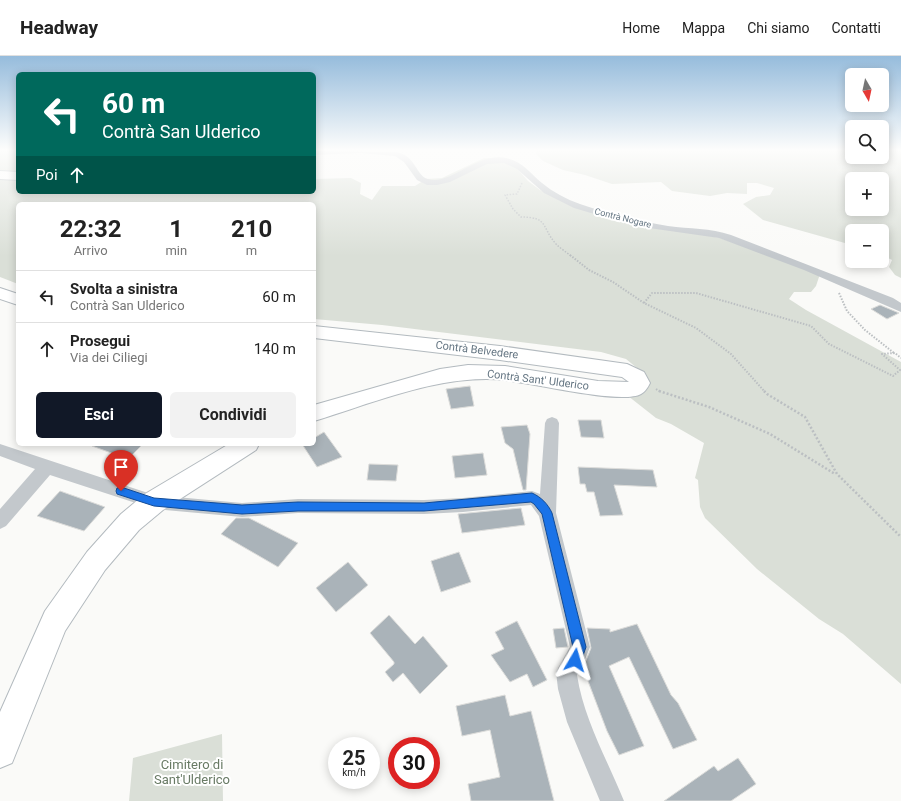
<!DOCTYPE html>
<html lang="it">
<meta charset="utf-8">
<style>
:root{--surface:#fff;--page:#f2f2f2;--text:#222;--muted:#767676;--line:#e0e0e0;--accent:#111827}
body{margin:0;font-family:Roboto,sans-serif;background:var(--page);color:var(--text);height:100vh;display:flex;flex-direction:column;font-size:15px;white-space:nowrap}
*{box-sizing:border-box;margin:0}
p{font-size:13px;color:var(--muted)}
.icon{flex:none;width:22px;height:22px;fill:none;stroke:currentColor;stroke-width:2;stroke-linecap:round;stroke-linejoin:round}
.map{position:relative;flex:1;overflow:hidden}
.side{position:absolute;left:16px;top:146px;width:300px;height:244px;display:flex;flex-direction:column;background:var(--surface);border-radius:6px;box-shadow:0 2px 10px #0003}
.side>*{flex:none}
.guide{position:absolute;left:16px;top:16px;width:300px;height:122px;border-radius:6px;box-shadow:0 2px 10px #0003;background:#00695c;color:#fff;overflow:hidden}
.needle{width:26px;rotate:171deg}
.controls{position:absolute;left:845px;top:12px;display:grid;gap:8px}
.controls a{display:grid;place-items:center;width:44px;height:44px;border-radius:6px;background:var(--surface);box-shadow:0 2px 10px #0003;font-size:20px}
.speed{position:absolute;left:328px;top:681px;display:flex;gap:8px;font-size:20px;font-weight:700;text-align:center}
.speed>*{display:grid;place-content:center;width:52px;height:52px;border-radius:50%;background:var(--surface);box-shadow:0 2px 10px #0003;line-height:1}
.speed small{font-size:10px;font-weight:400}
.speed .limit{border:6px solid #d22;background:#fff;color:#111}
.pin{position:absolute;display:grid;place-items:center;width:34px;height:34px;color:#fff;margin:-41px -17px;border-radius:50% 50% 50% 0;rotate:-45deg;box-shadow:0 0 4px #0007}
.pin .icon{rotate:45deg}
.me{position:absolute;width:44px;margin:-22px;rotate:7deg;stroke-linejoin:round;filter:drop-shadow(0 0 3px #0008)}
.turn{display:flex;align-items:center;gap:14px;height:84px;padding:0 20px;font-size:18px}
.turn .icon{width:52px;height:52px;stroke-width:2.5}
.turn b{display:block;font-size:28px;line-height:34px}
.then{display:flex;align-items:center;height:38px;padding:0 20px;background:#0003;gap:8px;font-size:15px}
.eta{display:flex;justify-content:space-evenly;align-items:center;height:68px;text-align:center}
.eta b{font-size:24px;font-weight:700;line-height:28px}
.cta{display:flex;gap:8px;margin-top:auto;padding:8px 20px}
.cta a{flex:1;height:46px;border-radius:6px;background:var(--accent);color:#fff;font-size:16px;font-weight:700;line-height:46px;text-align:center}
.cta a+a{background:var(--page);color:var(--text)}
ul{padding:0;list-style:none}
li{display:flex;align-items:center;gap:12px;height:52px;padding:0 20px;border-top:1px solid var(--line)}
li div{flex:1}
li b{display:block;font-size:15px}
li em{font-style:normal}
header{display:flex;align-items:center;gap:24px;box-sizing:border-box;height:56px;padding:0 20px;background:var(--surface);border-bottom:1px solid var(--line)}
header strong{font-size:19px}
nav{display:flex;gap:22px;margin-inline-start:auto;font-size:14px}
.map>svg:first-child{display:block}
.green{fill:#dadfd7;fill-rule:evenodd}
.building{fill:#aab3b9;stroke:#dcdcda}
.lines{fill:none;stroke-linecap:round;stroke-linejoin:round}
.secondary-casing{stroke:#b3babf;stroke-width:2}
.path-far2{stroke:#bbbfc2;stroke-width:1.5;stroke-dasharray:1.5 1.5;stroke-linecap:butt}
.path-far1{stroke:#bbbfc2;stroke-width:2;stroke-dasharray:1.5 1.5;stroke-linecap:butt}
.path{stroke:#bbbfc2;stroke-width:2.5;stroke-dasharray:2 2;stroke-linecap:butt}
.street{fill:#c3c8cc;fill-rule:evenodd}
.secondary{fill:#fff;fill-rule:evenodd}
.route{fill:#1a73e8;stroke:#114b97}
.labels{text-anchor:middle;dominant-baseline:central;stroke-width:4;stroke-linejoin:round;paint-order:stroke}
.far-street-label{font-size:9px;fill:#657683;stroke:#fff}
.street-label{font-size:11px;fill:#657683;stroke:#fff}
.near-park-label{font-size:13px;fill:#687a64;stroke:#fff}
</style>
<header>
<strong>Headway</strong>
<nav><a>Home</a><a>Mappa</a><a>Chi siamo</a><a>Contatti</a></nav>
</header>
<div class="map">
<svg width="901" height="745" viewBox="0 0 901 745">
<rect width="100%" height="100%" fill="#fafaf8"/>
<!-- green -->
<path class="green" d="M 0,95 L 18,95 L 18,117 L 0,115 Z
M 537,95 L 852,95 L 852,101 L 882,101 L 882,95 L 901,95 L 901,222 L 895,219 L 889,211 L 892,204 L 882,199 L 882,175 L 852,175 L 852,189 L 763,164 L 743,148 L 756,141 L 770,139 L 774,132 L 757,127 L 747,127 L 747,138 L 727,137 L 710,140 L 672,135 L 661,126 L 612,128 L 585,119 L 563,114 L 543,105 L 536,98 ZM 852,123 L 882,123 L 882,153 L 852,153 Z
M 484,102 L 498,102 L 514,109 L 528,125 L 540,134 L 600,159 L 720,182 L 820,218 L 816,230 L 811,236 L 794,236 L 789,243 L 806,254 L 901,306 L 901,628 L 843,578 L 819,563 L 757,513 L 705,462 L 700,451 L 698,424 L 695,422 L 704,387 L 671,368 L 656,362 L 623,336 L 637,324 L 637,312 L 626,303 L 601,296 L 382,269 L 314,263 L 314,148 L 18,148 L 18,228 L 0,221 L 0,117 L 18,118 L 18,136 L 314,136 L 314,123 L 351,122 L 361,127 L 360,138 L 372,144 L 382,130 L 415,130 L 426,123 L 442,122 Z
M 222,678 L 223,745 L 129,745 L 133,702 Z"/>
<!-- building -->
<path class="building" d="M 880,249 L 899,257 L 887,263 L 871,253 Z
M 470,330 L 474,350 L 451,353 L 446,333 Z
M 578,364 L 601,364 L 604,382 L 581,381 Z
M 527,369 L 530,378 L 526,434 L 523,434 L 513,393 L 505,387 L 501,371 Z
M 324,376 L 342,401 L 317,411 L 302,388 L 314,388 L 314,382 Z
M 92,388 L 143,388 L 128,403 L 92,390 Z
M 483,397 L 487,419 L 455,422 L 452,400 Z
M 369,408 L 398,409 L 396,425 L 367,424 Z
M 578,411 L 653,414 L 657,431 L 614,429 L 623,459 L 600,460 L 594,436 L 587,436 L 585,428 L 580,428 Z
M 60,435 L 105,451 L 84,475 L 37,460 Z
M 521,452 L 525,469 L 462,477 L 458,458 Z
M 236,462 L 249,462 L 298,487 L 278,511 L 221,478 Z
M 459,496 L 471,526 L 441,536 L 431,505 Z
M 348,506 L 368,529 L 336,556 L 316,532 Z
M 389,559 L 415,588 L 423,580 L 448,610 L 420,638 L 403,617 L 393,626 L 385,616 L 394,608 L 394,606 L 370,577 Z
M 517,565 L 547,624 L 533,631 L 527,618 L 510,626 L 491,599 L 504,593 L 495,576 Z
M 637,568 L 671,639 L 678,647 L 697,684 L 673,693 L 629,601 L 609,610 L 644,690 L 619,699 L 607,675 L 583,612 L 591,592 L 587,572 L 610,573 L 610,576 Z
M 564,572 L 568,591 L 556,592 L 553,573 Z
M 505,639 L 510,660 L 531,655 L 554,745 L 471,745 L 468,728 L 500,721 L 490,674 L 462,680 L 456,650 Z
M 738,702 L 756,728 L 731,745 L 664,745 L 714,710 L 718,715 Z"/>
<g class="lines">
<!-- secondary casing -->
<g class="secondary-casing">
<path id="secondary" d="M 0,115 L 18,116 L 18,124 L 0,123 Z
M 0,232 L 18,238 L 18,249 L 0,243 Z
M 314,270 L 500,290 L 627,308 L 644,316 L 650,327 C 648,331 645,336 641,338 C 621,349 532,327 505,324 C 443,317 373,347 314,365 L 314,349 L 440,313 L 468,309 L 505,310 L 598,325 L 629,326 L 622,321 L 500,304 L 314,282 Z
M 229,388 L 259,388 L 256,394 L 163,454 L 139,474 L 105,514 L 65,575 L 12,707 L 0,712 L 0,656 L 45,555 L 87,496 L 121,458 L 145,438 Z"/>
</g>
<!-- path-far2 -->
<path class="path-far2" d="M 522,127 L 517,138 L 505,139 L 513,153 L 521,161 C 549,161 541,171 556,188 C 560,192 566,196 571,200"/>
<!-- path-far1 -->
<path class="path-far1" d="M 570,199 L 589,214 L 613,226 L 644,247 L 696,272 L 731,298 L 765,336
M 839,237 L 847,255 L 865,274 L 894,297
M 644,247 L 652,237 L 696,237 L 811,270 L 829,288 L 893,320 L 900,314 L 882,298 L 895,297 L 901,302
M 656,333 L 661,336"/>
<!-- path -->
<path class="path" d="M 659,335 L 709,351 L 770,378 L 835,418
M 764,335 L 767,338 L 805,361 L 837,418 L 901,481"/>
<!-- street -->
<path class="street" d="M 314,95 L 397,96 C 416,100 416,120 428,123 C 450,130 477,96 506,102 C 522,105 530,117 542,127 C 553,136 566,143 580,148 C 608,158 638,165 668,170 C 690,173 710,172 731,179 L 893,242 L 901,247 L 901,256 L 804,214 L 719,182 L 635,170 L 574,152 L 544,137 L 517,113 L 504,107 L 487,108 L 450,126 L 437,129 L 427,129 L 417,124 L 404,106 L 395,100 L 360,97 L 314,99 Z
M 552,361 L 557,363 L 559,367 L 556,457 L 590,591 L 582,611 L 577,619 C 584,664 607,703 624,745 L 600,745 L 567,666 L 558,633 L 556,616 L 570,591 L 539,460 L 531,449 L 463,456 L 424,458 L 298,457 L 242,461 L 154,453 L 50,419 L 6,470 L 0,473 L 0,453 L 35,413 L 0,400 L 0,388 L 154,439 L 242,447 L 298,443 L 424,444 L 463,442 L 532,435 L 540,438 L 545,367 L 547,363 Z"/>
<!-- secondary -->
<use href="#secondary" class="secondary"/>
</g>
<!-- sky -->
<linearGradient id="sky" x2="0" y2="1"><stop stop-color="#96bcdc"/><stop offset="0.47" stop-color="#fdfdfc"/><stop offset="1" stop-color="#fdfdfc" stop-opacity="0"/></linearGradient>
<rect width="901" height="200" fill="url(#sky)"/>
<!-- route -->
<path class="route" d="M 121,431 L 154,442 L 242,449 L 298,446 L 424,447 L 532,437 C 541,441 548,448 552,457 L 586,591 L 580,608 L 575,610 L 571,608 L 569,604 L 573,591 L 542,458 L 534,448 L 531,446 L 424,455 L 298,455 L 242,458 L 154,450 L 117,438 L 116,435 L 117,432 Z"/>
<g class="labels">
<!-- far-street labels -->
<g class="far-street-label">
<text transform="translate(623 162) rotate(14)">Contrà Nogare</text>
</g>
<!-- street labels -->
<g class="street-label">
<text transform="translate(477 294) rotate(7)">Contrà Belvedere</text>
<text transform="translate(538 324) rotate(7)">Contrà Sant' Ulderico</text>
</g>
<!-- near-park labels -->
<g class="near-park-label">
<text x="192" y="708">Cimitero di<tspan x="192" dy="15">Sant'Ulderico</tspan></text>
</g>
</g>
</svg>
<div class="controls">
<a><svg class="needle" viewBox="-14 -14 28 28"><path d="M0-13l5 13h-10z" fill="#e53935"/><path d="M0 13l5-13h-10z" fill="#767676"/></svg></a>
<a><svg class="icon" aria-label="search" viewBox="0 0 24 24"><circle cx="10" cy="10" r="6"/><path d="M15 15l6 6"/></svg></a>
<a>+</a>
<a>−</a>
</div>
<div class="speed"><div>25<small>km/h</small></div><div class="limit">30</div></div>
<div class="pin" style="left:121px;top:435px;background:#d93025"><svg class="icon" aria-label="arrive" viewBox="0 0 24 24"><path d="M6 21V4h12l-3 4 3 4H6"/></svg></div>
<svg class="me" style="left:575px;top:604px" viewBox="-20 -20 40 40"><path d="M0-17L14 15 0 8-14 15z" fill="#1a73e8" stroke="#fff" stroke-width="4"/></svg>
<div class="guide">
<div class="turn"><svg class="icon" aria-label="left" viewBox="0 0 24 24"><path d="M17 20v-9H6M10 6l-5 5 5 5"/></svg><div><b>60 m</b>Contrà San Ulderico</div></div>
<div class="then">Poi<svg class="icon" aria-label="ahead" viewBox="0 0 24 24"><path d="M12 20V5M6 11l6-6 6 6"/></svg></div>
</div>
<section class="side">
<div class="eta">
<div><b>22:32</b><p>Arrivo</p></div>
<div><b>1</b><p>min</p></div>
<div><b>210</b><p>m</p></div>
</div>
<ul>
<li><svg class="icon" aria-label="left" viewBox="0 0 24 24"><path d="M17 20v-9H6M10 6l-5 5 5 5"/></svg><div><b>Svolta a sinistra</b><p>Contrà San Ulderico</p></div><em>60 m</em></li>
<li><svg class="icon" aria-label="ahead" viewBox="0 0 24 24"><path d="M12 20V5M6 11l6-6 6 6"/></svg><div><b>Prosegui</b><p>Via dei Ciliegi</p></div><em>140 m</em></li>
</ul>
<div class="cta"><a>Esci</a><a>Condividi</a></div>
</section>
</div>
